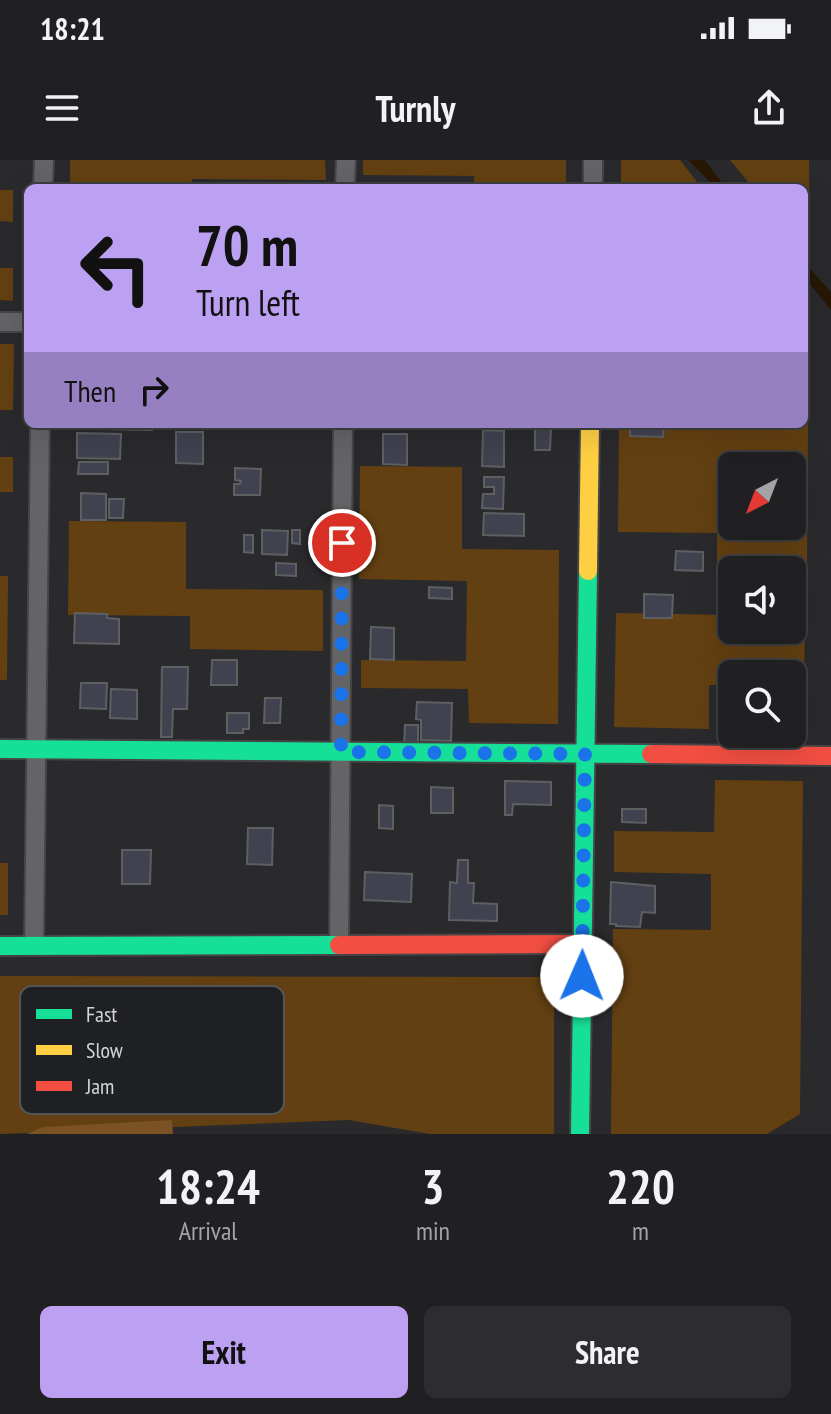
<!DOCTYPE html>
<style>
:root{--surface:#202022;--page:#2d2d2f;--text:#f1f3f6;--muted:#a2a3a5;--line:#3d3e40;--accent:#bca0f2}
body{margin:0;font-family:"PT Sans Narrow",sans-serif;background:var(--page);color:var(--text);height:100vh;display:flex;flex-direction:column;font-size:30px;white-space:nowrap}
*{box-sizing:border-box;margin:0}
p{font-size:26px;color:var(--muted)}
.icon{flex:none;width:44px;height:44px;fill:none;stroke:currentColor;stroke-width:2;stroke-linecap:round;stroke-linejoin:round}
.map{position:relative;height:974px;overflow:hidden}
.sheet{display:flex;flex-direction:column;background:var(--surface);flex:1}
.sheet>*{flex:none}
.hud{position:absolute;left:24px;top:24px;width:784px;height:244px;border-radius:12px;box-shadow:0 8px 32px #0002,0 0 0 2px var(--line);background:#bca0f2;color:#111;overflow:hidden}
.needle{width:52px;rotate:222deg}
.buttons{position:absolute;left:718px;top:292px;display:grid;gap:16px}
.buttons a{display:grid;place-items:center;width:88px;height:88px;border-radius:12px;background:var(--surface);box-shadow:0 8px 32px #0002,0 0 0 2px var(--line);font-size:40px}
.pin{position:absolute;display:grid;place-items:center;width:68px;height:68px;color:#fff;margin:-34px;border:4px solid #fff;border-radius:50%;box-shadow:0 2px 8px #0007}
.me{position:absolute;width:88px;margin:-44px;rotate:1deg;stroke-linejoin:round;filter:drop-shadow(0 0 6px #0008)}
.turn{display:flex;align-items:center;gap:28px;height:168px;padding:0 40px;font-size:36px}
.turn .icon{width:104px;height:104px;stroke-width:2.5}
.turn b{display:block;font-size:56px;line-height:68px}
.then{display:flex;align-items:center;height:76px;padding:0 40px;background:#0003;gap:16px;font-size:30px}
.eta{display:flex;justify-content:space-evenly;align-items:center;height:136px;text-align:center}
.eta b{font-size:48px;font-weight:700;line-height:56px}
.primary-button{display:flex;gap:16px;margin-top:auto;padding:16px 40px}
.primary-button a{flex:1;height:92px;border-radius:12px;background:var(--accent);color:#111;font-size:32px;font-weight:700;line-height:92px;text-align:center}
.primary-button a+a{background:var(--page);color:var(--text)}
.status{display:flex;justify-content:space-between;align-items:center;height:56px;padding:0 40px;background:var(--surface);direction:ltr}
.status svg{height:22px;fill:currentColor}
header{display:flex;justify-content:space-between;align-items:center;height:104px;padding:0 40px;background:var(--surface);font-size:36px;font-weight:700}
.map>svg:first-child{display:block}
.green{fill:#634012;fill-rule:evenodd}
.forest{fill:#7a5224}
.water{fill:#281705}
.building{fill:#414250;stroke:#5e5f61;stroke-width:2}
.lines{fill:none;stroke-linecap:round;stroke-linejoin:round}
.street-casing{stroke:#454547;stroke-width:22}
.fast-casing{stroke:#454547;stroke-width:22}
.slow-casing{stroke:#454547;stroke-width:22}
.jam-casing{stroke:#454547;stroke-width:22}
.street{stroke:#646466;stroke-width:18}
.fast{stroke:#16e098;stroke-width:18}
.slow{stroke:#ffcf43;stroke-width:18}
.jam{stroke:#f24e42;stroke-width:18}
.route{stroke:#1a73e8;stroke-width:14;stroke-dasharray:0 25.2}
.key{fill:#1f2024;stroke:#55565a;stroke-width:2}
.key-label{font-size:22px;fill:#d3d4d7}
</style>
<div class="status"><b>18:21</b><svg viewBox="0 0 49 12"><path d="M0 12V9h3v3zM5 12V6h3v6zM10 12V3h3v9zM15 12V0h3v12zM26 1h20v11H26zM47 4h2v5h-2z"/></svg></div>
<header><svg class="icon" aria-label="menu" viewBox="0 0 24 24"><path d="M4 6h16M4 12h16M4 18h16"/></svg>Turnly<svg class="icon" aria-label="share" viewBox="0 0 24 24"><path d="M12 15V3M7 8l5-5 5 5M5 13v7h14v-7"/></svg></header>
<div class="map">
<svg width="831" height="974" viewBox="0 0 831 974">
<rect width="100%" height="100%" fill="#2a2a2d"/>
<!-- green -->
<path class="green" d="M 70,0 L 325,0 L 326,20 L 192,19 L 191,28 L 70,28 Z
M 363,0 L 566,0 L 566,28 L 474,28 L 474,16 L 363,15 Z
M 621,0 L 680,0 L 702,28 L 621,28 Z
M 730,0 L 809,0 L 810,96 L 804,89 L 804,28 L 753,28 Z
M 0,30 L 13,30 L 13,62 L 0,61 Z
M 0,108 L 13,108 L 13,141 L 0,140 Z
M 0,184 L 14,184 L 13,250 L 0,250 Z
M 619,264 L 808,264 L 807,409 L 717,407 L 717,373 L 618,372 ZM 732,306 L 792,306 L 792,366 L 732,366 Z
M 0,297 L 13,297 L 13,332 L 0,332 Z
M 360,306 L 462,307 L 462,389 L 559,390 L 558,564 L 469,563 L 468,529 L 361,528 L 361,500 L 466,501 L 467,421 L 359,419 Z
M 69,361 L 186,362 L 186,429 L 323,430 L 323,491 L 190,489 L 190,456 L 68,455 Z
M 0,416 L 8,416 L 7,520 L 0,520 Z
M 616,453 L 732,455 L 732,470 L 792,470 L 792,456 L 805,457 L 804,527 L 792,526 L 792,514 L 732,514 L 732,525 L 709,525 L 709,569 L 614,567 Z
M 715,620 L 803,621 L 800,954 L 767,974 L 611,974 L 613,769 L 711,770 L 711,714 L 614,712 L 614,671 L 714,672 Z
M 0,703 L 8,703 L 8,755 L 0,755 Z
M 0,816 L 554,817 L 554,974 L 430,974 L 349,960 L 0,974 Z"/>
<!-- forest -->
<path class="forest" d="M 172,960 L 173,974 L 27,974 L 43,967 Z"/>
<!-- water -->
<path class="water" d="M 688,0 L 705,0 L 726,28 L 716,28 Z
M 804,102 L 831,132 L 831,150 L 804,117 Z"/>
<!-- building -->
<path class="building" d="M 101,264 L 152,264 L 152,270 L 101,269 Z
M 630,264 L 664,264 L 663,277 L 630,276 Z
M 535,268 L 551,269 L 550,290 L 535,290 Z
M 483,270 L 504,271 L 504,307 L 482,306 Z
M 176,272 L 203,272 L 203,304 L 176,303 Z
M 77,273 L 121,274 L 120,299 L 77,298 Z
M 383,274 L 407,274 L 407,305 L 383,304 Z
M 79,302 L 108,302 L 108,314 L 78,314 Z
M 235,308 L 261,309 L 260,335 L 234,335 L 234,324 L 240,324 L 241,321 L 235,320 Z
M 484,317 L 504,317 L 503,349 L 482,348 L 483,334 L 494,334 L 494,327 L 484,327 Z
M 81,333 L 106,334 L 106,360 L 81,360 Z
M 109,339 L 124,339 L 123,358 L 109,358 Z
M 484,353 L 524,354 L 524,376 L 483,375 Z
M 262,370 L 288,371 L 287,395 L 262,394 Z
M 292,370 L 300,370 L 300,384 L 292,383 Z
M 244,375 L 253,375 L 253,393 L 244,392 Z
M 676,391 L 703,392 L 703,411 L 675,410 Z
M 276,403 L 296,404 L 296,416 L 276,415 Z
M 429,427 L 452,428 L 452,439 L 429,438 Z
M 644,434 L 673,435 L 672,458 L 644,458 Z
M 75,453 L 107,454 L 107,458 L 119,459 L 119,484 L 74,483 Z
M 371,467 L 394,468 L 394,500 L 370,499 Z
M 212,500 L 237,500 L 237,525 L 211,525 Z
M 162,507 L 188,507 L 187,549 L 173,549 L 172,577 L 161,577 Z
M 81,523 L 107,523 L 106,549 L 80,548 Z
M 111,529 L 137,530 L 137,559 L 110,558 Z
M 265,538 L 281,538 L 280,563 L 264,563 Z
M 417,542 L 452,543 L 451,581 L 421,580 L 421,560 L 416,559 Z
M 227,553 L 249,553 L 249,569 L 243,569 L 243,573 L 227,573 Z
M 405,565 L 418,565 L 418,588 L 404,587 Z
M 742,574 L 790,574 L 790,586 L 742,584 Z
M 505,621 L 551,622 L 551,645 L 513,644 L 512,655 L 505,655 Z
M 431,627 L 453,628 L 453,653 L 431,653 Z
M 379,645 L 393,646 L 393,669 L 379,668 Z
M 622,649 L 646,649 L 646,663 L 622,662 Z
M 248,668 L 273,668 L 272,705 L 247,704 Z
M 122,690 L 151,690 L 150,724 L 122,724 Z
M 458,700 L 468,700 L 468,723 L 474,723 L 473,743 L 497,744 L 497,761 L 449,760 L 450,722 L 457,723 Z
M 365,712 L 412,714 L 411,742 L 364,740 Z
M 611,722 L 655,726 L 655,753 L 642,752 L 640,767 L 616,766 L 616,764 L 610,764 Z"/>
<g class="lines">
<!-- street casing -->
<g class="street-casing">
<path id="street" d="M 43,28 L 44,0
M 345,28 L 346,0
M 593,28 L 593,0
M 0,162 L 28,162
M 339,785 L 343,264
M 34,786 L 40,264"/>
</g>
<!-- fast casing -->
<g class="fast-casing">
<path id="fast" d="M 0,589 L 651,594
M 0,786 L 339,785
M 580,974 L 588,411"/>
</g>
<!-- slow casing -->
<g class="slow-casing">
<path id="slow" d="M 588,411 L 590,264"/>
</g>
<!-- jam casing -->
<g class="jam-casing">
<path id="jam" d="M 651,594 L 831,596
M 339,785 L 583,784"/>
</g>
<!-- street -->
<use href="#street" class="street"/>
<!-- fast -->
<use href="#fast" class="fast"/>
<!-- slow -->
<use href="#slow" class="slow"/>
<!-- jam -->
<use href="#jam" class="jam"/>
</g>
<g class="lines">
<!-- route -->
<path class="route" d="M 342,383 L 341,592 L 585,594 L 582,816"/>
</g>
<!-- legend -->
<rect x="20" y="826" width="264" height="128" rx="12" class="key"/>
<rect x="36" y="849" width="36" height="10" fill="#16e098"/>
<rect x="36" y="885" width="36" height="10" fill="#ffcf43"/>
<rect x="36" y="921" width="36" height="10" fill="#f24e42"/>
<g class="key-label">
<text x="86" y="862">Fast</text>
<text x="86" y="898">Slow</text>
<text x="86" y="934">Jam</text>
</g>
</svg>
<div class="buttons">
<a><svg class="needle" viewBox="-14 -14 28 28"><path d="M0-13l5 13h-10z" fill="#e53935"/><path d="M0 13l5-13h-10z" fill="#a2a3a5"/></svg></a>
<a><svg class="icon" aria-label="sound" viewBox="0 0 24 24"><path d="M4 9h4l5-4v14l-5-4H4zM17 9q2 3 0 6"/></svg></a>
<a><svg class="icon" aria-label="search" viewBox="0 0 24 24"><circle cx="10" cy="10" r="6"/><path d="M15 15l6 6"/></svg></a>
</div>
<div class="pin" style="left:342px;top:383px;background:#d93025"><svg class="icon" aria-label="arrive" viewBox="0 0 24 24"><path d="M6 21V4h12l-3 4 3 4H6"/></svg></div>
<svg class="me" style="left:582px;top:816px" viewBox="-20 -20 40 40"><circle r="19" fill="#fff"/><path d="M0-13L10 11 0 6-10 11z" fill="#1a73e8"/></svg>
<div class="hud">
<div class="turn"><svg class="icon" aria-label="left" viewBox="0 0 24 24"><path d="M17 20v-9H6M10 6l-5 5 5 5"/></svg><div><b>70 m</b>Turn left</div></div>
<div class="then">Then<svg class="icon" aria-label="right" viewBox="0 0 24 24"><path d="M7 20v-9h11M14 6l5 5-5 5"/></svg></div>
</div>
</div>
<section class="sheet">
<div class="eta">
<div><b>18:24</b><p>Arrival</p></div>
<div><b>3</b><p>min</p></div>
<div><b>220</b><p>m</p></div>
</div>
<div class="primary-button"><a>Exit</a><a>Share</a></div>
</section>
